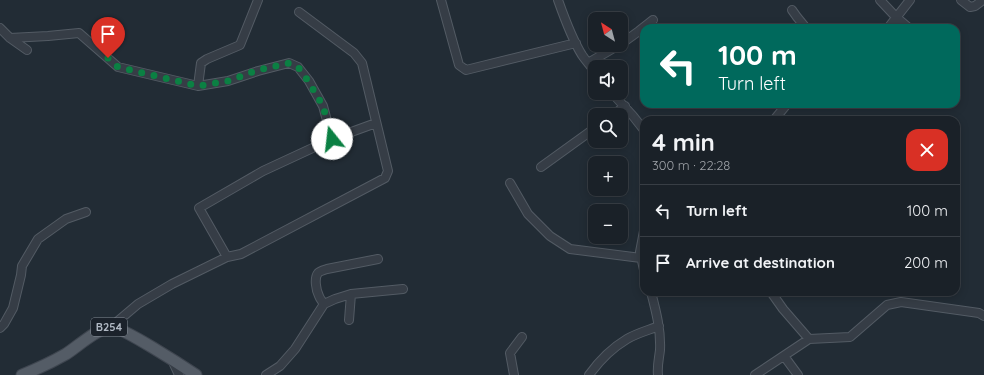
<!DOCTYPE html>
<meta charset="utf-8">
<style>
:root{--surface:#1a2128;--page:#272e34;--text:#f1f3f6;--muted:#9fa3a8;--line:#383e45}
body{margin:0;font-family:Quicksand,sans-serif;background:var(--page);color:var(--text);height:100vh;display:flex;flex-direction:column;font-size:15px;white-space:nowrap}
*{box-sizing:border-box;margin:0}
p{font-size:13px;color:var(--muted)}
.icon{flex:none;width:22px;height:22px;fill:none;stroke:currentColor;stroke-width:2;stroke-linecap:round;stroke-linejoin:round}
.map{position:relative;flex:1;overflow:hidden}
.sheet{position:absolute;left:640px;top:116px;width:320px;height:180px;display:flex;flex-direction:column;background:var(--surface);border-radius:12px;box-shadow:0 2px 10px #0003,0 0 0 1px var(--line)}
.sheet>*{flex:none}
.banner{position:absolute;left:640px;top:24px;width:320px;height:84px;border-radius:12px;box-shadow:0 2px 10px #0003,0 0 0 1px var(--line);background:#00695c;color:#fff;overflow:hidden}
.needle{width:26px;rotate:324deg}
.controls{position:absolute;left:588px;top:12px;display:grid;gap:8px}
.controls a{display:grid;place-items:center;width:40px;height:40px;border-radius:8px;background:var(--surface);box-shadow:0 2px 10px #0003,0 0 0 1px var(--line);font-size:20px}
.pin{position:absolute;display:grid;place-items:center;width:34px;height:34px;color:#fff;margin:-41px -17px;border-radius:50% 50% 50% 0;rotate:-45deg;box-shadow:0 0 4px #0007}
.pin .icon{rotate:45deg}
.me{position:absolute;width:44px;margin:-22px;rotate:344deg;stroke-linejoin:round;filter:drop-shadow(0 0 3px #0008)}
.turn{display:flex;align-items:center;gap:14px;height:84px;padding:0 12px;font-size:18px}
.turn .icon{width:52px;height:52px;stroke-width:2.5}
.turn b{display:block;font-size:28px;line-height:34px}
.round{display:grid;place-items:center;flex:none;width:42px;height:42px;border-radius:12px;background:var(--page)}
.head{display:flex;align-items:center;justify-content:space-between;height:68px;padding:0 12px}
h1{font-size:24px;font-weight:800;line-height:30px}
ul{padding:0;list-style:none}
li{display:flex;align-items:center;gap:12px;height:52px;padding:0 12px;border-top:1px solid var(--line)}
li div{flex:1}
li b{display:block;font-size:15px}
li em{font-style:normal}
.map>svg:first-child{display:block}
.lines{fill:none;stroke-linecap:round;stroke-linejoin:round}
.minor-casing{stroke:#535b64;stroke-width:10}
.major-casing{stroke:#3f4650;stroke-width:13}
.minor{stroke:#363d46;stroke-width:8}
.major{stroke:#545c66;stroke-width:11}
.route{stroke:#0b8043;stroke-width:7;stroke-dasharray:0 12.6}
.labels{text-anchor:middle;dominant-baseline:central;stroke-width:4;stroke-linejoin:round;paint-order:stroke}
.shield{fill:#1b222b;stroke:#838b95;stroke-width:1}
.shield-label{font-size:11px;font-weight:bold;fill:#b0b8c3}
</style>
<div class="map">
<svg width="984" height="375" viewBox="0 0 984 375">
<rect width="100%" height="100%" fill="#222c35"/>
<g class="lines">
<!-- minor casing -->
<g class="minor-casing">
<path id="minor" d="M 441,0 L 459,65 L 466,70 L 576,43
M 558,0 C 564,17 572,39 582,55 C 586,61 591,66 595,72
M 880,0 L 896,17 L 909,28
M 961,0 L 970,7 L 975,6 L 983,0
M 792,10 L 797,17 L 806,28
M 0,28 L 10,38 L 27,50
M 888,28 L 910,0
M 10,38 L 48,36 L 79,33 L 118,67 L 198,86 L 228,81 L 258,71 L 289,63 L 298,67 L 309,81 L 323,106 L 332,139
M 621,44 L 639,31 L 653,20
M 588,63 L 619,45
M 198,86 L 201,63 L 207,59 L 240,45 L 258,0
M 612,93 L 633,116 L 644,130
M 613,115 L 625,106
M 774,120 L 787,104
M 541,167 L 595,128
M 510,183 L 528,214 L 550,236 L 570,249 L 641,258
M 644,231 L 640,252 L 644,270
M 227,257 L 199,208 L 263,171 L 332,139 L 376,123
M 651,292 C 656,311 661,330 660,350 C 659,359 657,366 658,375
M 771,292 L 783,309 L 809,339
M 324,304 C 322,301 320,299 319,296 C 316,290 314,278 318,273 C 320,271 324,270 327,269 L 378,259
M 349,320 L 351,294
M 112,326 L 138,304 L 172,284 L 227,257 L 241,254 L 385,178 L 388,171 L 362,63 L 354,53 L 299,12
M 0,328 L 4,324 L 13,308 L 21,275 L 22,266 L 38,239 L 66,219 L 86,212
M 784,356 L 798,375
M 172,360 L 179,375
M 266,375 L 280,366 L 295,349 L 324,304 L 335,299 L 351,294 L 403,289
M 514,375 L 510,353 L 522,337
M 589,375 C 599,361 612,348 627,339 C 637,333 649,330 659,326
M 755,375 L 809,339 L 850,337 L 887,305 L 901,302 L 979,313 L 984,316"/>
</g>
<!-- major casing -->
<g class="major-casing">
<path id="major" d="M 22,375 C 37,369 52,362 66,354 C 77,347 99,327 111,327 C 121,326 184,367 196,375"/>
</g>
<!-- minor -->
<use href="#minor" class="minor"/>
<!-- major -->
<use href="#major" class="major"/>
</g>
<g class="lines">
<!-- route -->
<path class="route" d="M 108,58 L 118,67 L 198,86 L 228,81 L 258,70 L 289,63 L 298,67 L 308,81 L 323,106 L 332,139"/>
</g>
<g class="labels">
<!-- shield labels -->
<rect class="shield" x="91" y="318" width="36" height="18" rx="3"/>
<g class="shield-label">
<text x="109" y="327">B254</text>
</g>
</g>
</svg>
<div class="controls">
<a><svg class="needle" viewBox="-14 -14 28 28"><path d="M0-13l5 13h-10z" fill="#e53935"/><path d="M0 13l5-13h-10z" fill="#9fa3a8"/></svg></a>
<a><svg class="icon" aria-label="sound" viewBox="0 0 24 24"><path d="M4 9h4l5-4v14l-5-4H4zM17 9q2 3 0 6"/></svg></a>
<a><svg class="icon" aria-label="search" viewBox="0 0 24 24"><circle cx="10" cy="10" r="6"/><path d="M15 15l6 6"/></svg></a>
<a>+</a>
<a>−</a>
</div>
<div class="pin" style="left:108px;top:58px;background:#d93025"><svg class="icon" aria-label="arrive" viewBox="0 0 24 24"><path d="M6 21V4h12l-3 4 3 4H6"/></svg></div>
<svg class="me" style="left:332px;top:139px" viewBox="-20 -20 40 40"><circle r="19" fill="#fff"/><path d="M0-13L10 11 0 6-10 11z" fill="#0b8043"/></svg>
<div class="banner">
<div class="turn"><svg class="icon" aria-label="left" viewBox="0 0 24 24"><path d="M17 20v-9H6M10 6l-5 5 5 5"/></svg><div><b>100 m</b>Turn left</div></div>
</div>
<section class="sheet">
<div class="head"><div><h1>4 min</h1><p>300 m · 22:28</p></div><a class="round" style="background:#d93025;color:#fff"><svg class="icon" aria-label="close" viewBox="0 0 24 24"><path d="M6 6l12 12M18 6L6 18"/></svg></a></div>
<ul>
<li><svg class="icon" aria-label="left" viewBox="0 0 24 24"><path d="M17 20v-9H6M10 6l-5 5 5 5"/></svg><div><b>Turn left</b></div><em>100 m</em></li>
<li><svg class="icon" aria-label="arrive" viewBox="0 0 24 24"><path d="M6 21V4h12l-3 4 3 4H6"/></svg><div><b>Arrive at destination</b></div><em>200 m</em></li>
</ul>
</section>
</div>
